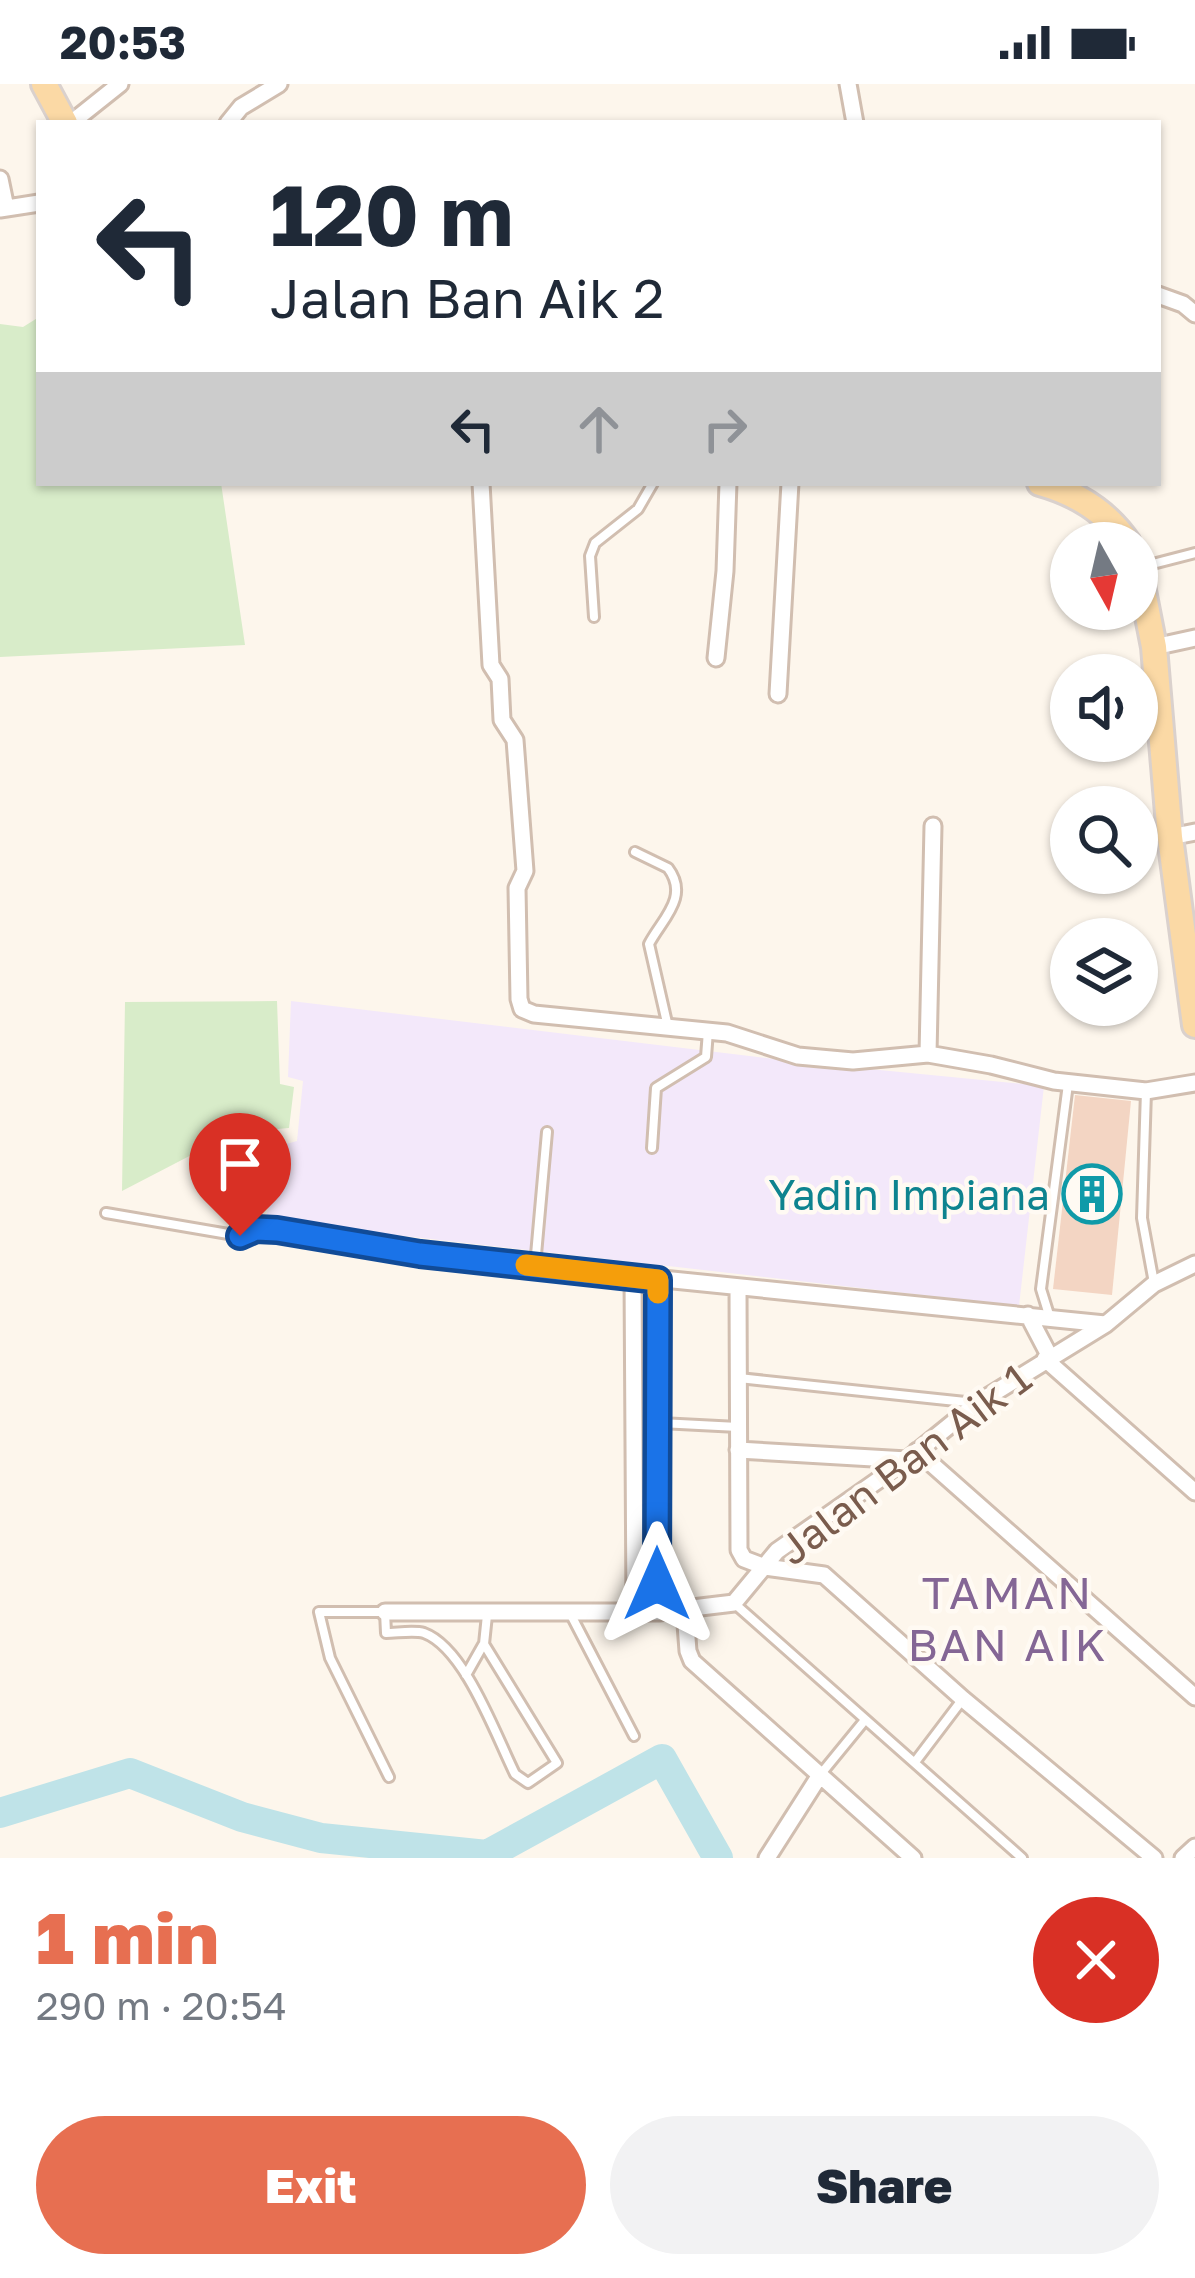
<!DOCTYPE html>
<meta charset="utf-8">
<style>
:root{--surface:#fff;--page:#f2f2f3;--text:#1f2937;--muted:#747a83;--accent:#e76f51}
body{margin:0;font-family:"Golos Text",sans-serif;background:var(--page);color:var(--text);height:100vh;display:flex;flex-direction:column;font-size:45px;white-space:nowrap}
*{box-sizing:border-box;margin:0}
p{font-size:39px;color:var(--muted)}
.icon{flex:none;width:66px;height:66px;fill:none;stroke:currentColor;stroke-width:2;stroke-linecap:round;stroke-linejoin:round}
.map{position:relative;height:1774px;overflow:hidden}
.panel{display:flex;flex-direction:column;background:var(--surface);flex:1}
.panel>*{flex:none}
.hud{position:absolute;left:36px;top:36px;width:1125px;height:366px;border-radius:0px;box-shadow:0 3px 9px #0004;background:#fff;color:var(--text);overflow:hidden}
.needle{width:78px;rotate:172deg}
.controls{position:absolute;left:1050px;top:438px;display:grid;gap:24px}
.controls a{display:grid;place-items:center;width:108px;height:108px;border-radius:50%;background:var(--surface);box-shadow:0 3px 9px #0004;font-size:60px}
.pin{position:absolute;display:grid;place-items:center;width:102px;height:102px;color:#fff;margin:-123px -51px;border-radius:50% 50% 50% 0;rotate:-45deg;box-shadow:0 0 12px #0007}
.pin .icon{rotate:45deg}
.me{position:absolute;width:132px;margin:-66px;rotate:0deg;stroke-linejoin:round;filter:drop-shadow(0 0 9px #0008)}
.turn{display:flex;align-items:center;gap:42px;height:252px;padding:0 36px;font-size:54px}
.turn .icon{width:156px;height:156px;stroke-width:2.5}
.turn b{display:block;font-size:84px;line-height:102px}
.lanes{display:flex;align-items:center;height:114px;padding:0 36px;background:#0003;justify-content:center;gap:60px;direction:ltr}
.lanes .off{opacity:.35}
.round{display:grid;place-items:center;flex:none;width:126px;height:126px;border-radius:63px;background:var(--page)}
.headline{display:flex;align-items:center;justify-content:space-between;height:204px;padding:0 36px}
h1{font-size:72px;font-weight:800;line-height:90px;color:var(--accent)}
.action{display:flex;gap:24px;margin-top:auto;padding:24px 36px}
.action a{flex:1;height:138px;border-radius:72px;background:var(--accent);color:#fff;font-size:48px;font-weight:800;line-height:138px;text-align:center}
.action a+a{background:var(--page);color:var(--text)}
.status{display:flex;justify-content:space-between;align-items:center;height:84px;padding:0 60px;background:var(--surface);direction:ltr}
.status svg{height:33px;fill:currentColor}
.map>svg:first-child{display:block}
.education{fill:#f3e8fa}
.green{fill:#d8ecc9}
.lines{fill:none;stroke-linecap:round;stroke-linejoin:round}
.river{stroke:#bfe3e8;stroke-width:30}
.building{fill:#f3d5c3}
.service-casing{stroke:#d1beb0;stroke-width:14}
.minor-casing{stroke:#d1beb0;stroke-width:21}
.primary-casing{stroke:#dad1cd;stroke-width:30}
.service{stroke:#fff;stroke-width:8}
.minor{stroke:#fff;stroke-width:15}
.primary{stroke:#fbd9a5;stroke-width:24}
.route-casing{stroke:#114b97;stroke-width:30}
.route{stroke:#1a73e8;stroke-width:21}
.slow{stroke:#f59e0b;stroke-width:21}
.labels{text-anchor:middle;dominant-baseline:central;stroke-width:9;stroke-linejoin:round;paint-order:stroke}
.culture-label{font-size:42px;fill:#0d838f;stroke:#fffaf3;text-anchor:end}
.street-label{font-size:42px;fill:#7a5c4d;stroke:#fffaf3}
.neighbourhood-label{font-size:45px;letter-spacing:3px;fill:#846695;stroke:#fffaf3}
</style>
<div class="status"><b>20:53</b><svg viewBox="0 0 49 12"><path d="M0 12V9h3v3zM5 12V6h3v6zM10 12V3h3v9zM15 12V0h3v12zM26 1h20v11H26zM47 4h2v5h-2z"/></svg></div>
<div class="map">
<svg width="1195" height="1774" viewBox="0 0 1195 1774">
<rect width="100%" height="100%" fill="#fdf6ec"/>
<!-- education -->
<path class="education" d="M 291,917 L 808,979 L 1044,1002 L 1019,1222 L 265,1136 L 286,1060 L 297,1057 L 303,997 L 288,993 Z"/>
<!-- green -->
<path class="green" d="M 39,233 L 39,399 L 221,399 L 245,561 L 0,573 L 0,240 L 23,243 Z
M 277,917 L 280,1000 L 294,1003 L 289,1044 L 277,1045 L 263,1034 L 122,1107 L 125,918 Z"/>
<g class="lines">
<!-- river -->
<path class="river" d="M 0,1729 L 130,1689 L 242,1733 L 321,1754 L 487,1771 L 662,1675 L 718,1774"/>
</g>
<!-- building -->
<path class="building" d="M 1075,1011 L 1131,1017 L 1112,1211 L 1053,1205 Z"/>
<g class="lines">
<!-- service casing -->
<g class="service-casing">
<path id="service" d="M 1141,483 L 1195,469
M 594,533 L 590,472 L 595,459 L 638,425 L 653,399
M 635,768 L 668,784 C 690,813 662,835 649,860 L 668,943
M 1146,1007 L 1142,1134 L 1154,1199
M 652,1064 L 656,1004 L 706,973 L 708,947
M 106,1129 L 240,1152 L 256,1145 L 277,1146 L 420,1170 L 535,1182 L 547,1048
M 1050,1234 L 1041,1205 L 1068,1000
M 739,1294 L 975,1319
M 660,1339 L 738,1343
M 735,1520 L 1022,1774
M 571,1531 L 634,1652
M 466,1591 L 483,1561
M 915,1678 L 962,1616
M 820,1691 L 865,1636
M 389,1693 L 330,1574 L 319,1528 L 385,1528 L 386,1549 C 397,1549 414,1546 424,1549 C 465,1564 496,1652 515,1690 L 528,1699 L 557,1679 L 484,1560 L 487,1531"/>
</g>
<!-- minor casing -->
<g class="minor-casing">
<path id="minor" d="M 848,0 L 855,39
M 71,39 L 120,0
M 228,39 L 241,23 L 279,0
M 0,95 L 6,124
M 0,125 L 39,119
M 1158,211 L 1183,220 L 1195,230
M 481,399 L 491,581 L 500,595 L 502,636 L 515,656 L 525,787 L 517,804 L 519,915 L 522,925 L 534,930 L 727,949 L 798,972 L 853,977 L 928,970 L 991,981 L 1054,997 L 1146,1007 L 1195,999
M 1154,563 L 1195,554
M 716,574 L 725,487 L 728,399
M 778,610 L 790,399
M 1170,753 L 1195,748
M 928,970 L 933,742
M 535,1182 L 1105,1240
M 633,1192 L 635,1526
M 658,1196 L 659,1528
M 738,1204 L 739,1466 L 744,1475 L 765,1483 L 824,1491 L 963,1615 L 1154,1774
M 1028,1231 L 1050,1273
M 1045,1275 L 1195,1408
M 738,1366 L 907,1376
M 917,1367 L 1195,1613
M 685,1527 L 688,1567 L 692,1577 L 913,1774
M 385,1528 L 659,1528 L 734,1519 L 777,1467 L 907,1376 L 976,1320 L 1106,1240 L 1154,1200 L 1195,1180
M 767,1774 L 820,1691
M 1183,1774 L 1195,1763"/>
</g>
<!-- primary casing -->
<g class="primary-casing">
<path id="primary" d="M 44,0 L 65,39
M 1040,399 C 1076,409 1107,428 1128,459
M 1137,476 L 1154,563 L 1170,753 L 1195,941"/>
</g>
<!-- service -->
<use href="#service" class="service"/>
<!-- minor -->
<use href="#minor" class="minor"/>
<!-- primary -->
<use href="#primary" class="primary"/>
</g>
<g class="lines">
<!-- route casing -->
<g class="route-casing">
<path id="route" d="M 240,1152 L 256,1145 L 277,1146 L 420,1170 L 658,1196 L 657,1500"/>
</g>
<!-- route -->
<use href="#route" class="route"/>
<!-- slow -->
<path class="slow" d="M 526,1181 L 658,1196 L 658,1209"/>
</g>
<!-- icons -->
<defs>
<g id="building-ring" transform="scale(3)"><circle r="9.5" fill="#fffaf3" stroke="#0f9aa8" stroke-width="1.5"/><path d="M-4-6H4V6H1V3H-1V6H-4ZM-2.5-4.3h1.7v1.8h-1.7ZM.8-4.3h1.7v1.8H.8ZM-2.5-1h1.7V.8h-1.7ZM.8-1h1.7V.8H.8Z" fill="#0f9aa8"/></g>
</defs>
<g fill-rule="evenodd">
<use href="#building-ring" x="1092" y="1110"/>
</g>
<g class="labels">
<!-- culture labels -->
<g class="culture-label">
<text x="1050" y="1110">Yadin Impiana</text>
</g>
<!-- street labels -->
<g class="street-label">
<text transform="translate(904 1379) rotate(-37)">Jalan Ban Aik 1</text>
</g>
<!-- neighbourhood labels -->
<g class="neighbourhood-label">
<text x="1008" y="1508">TAMAN<tspan x="1008" dy="52">BAN AIK</tspan></text>
</g>
</g>
</svg>
<div class="controls">
<a><svg class="needle" viewBox="-14 -14 28 28"><path d="M0-13l5 13h-10z" fill="#e53935"/><path d="M0 13l5-13h-10z" fill="#747a83"/></svg></a>
<a><svg class="icon" aria-label="sound" viewBox="0 0 24 24"><path d="M4 9h4l5-4v14l-5-4H4zM17 9q2 3 0 6"/></svg></a>
<a><svg class="icon" aria-label="search" viewBox="0 0 24 24"><circle cx="10" cy="10" r="6"/><path d="M15 15l6 6"/></svg></a>
<a><svg class="icon" aria-label="layers" viewBox="0 0 24 24"><path d="M12 4l9 5-9 5-9-5zM3 14l9 5 9-5"/></svg></a>
</div>
<div class="pin" style="left:240px;top:1152px;background:#d93025"><svg class="icon" aria-label="arrive" viewBox="0 0 24 24"><path d="M6 21V4h12l-3 4 3 4H6"/></svg></div>
<svg class="me" style="left:657px;top:1500px" viewBox="-20 -20 40 40"><path d="M0-17L14 15 0 8-14 15z" fill="#1a73e8" stroke="#fff" stroke-width="4"/></svg>
<div class="hud">
<div class="turn"><svg class="icon" aria-label="left" viewBox="0 0 24 24"><path d="M17 20v-9H6M10 6l-5 5 5 5"/></svg><div><b>120 m</b>Jalan Ban Aik 2</div></div>
<div class="lanes"><svg class="icon" aria-label="left" viewBox="0 0 24 24"><path d="M17 20v-9H6M10 6l-5 5 5 5"/></svg><svg class="icon off" aria-label="ahead" viewBox="0 0 24 24"><path d="M12 20V5M6 11l6-6 6 6"/></svg><svg class="icon off" aria-label="right" viewBox="0 0 24 24"><path d="M7 20v-9h11M14 6l5 5-5 5"/></svg></div>
</div>
</div>
<section class="panel">
<div class="headline"><div><h1>1 min</h1><p>290 m · 20:54</p></div><a class="round" style="background:#d93025;color:#fff"><svg class="icon" aria-label="close" viewBox="0 0 24 24"><path d="M6 6l12 12M18 6L6 18"/></svg></a></div>
<div class="action"><a>Exit</a><a>Share</a></div>
</section>
